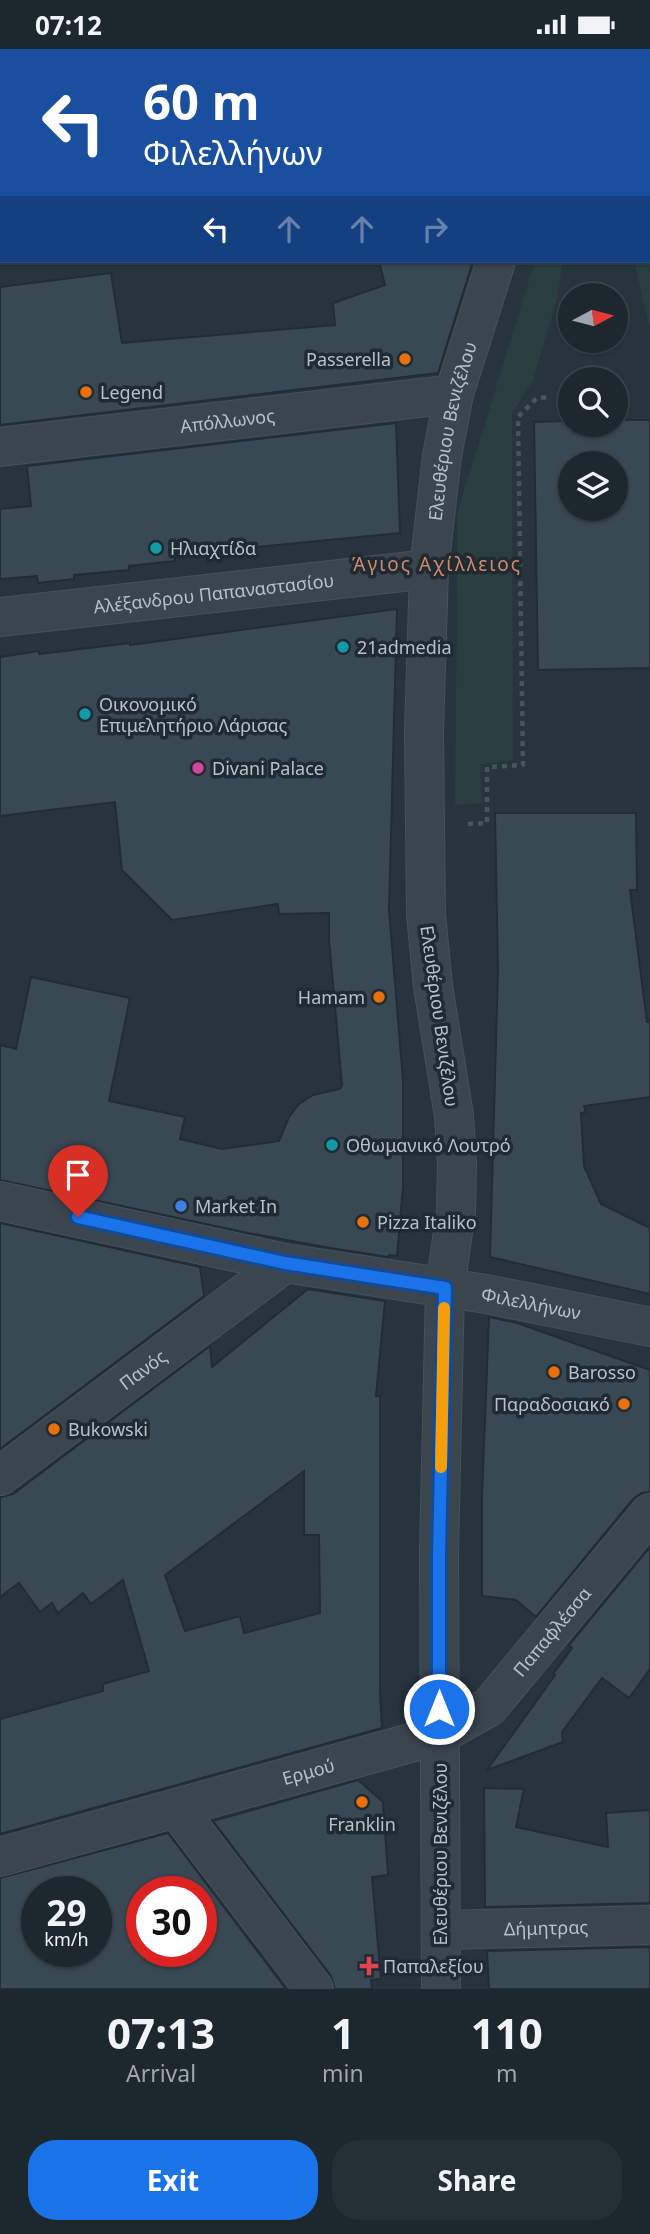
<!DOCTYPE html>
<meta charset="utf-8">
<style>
:root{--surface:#1d272e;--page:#252f36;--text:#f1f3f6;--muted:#a0a5aa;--line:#3b444a;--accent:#1a73e8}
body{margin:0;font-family:"Noto Sans",sans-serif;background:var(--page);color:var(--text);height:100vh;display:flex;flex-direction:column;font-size:26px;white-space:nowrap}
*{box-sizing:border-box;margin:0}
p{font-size:23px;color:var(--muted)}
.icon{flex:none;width:38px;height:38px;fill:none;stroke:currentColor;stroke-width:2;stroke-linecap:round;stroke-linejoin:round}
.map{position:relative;height:1940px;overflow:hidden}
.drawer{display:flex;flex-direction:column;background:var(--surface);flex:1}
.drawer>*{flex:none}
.guide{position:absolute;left:0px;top:0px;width:651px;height:214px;box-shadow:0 2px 5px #0004,0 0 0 2px var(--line);background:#1a4fa0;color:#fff;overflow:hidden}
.needle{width:46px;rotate:83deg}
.tools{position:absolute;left:558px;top:234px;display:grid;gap:14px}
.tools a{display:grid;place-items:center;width:70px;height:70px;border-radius:50%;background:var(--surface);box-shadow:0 2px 5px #0004,0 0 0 2px var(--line);font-size:35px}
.speed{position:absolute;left:21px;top:1827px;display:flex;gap:14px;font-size:35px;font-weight:700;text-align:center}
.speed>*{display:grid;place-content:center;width:91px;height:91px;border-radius:50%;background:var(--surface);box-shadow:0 2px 5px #0004,0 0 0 2px var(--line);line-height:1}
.speed small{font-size:18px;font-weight:400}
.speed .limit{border:10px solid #d22;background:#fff;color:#111}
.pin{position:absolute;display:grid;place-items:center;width:60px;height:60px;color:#fff;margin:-72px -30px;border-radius:50% 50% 50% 0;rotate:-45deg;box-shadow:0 0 7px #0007}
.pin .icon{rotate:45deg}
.me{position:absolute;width:77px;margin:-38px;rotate:0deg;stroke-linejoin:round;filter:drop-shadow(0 0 5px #0008)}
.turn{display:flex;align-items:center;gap:24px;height:147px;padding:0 28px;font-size:32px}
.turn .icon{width:91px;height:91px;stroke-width:2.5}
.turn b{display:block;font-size:49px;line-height:60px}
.lanes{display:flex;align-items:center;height:66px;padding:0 28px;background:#0003;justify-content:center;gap:35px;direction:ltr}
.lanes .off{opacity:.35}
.eta{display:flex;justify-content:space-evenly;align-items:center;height:119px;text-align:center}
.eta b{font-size:42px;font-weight:700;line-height:49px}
.button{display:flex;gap:14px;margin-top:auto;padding:14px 28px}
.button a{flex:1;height:80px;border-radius:28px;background:var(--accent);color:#fff;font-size:28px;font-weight:700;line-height:80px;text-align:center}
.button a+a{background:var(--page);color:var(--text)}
.status{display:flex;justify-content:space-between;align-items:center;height:49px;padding:0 35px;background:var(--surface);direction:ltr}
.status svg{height:19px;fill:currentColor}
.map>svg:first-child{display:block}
.green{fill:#293f3f}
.building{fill:#394954;stroke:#222c35;stroke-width:2;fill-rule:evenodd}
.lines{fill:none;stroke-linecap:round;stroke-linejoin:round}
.street-casing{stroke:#47515a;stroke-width:40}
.path{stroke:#425756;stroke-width:4.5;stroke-dasharray:5 5;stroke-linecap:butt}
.street{stroke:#3b454e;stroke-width:38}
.route-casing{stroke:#114b97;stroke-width:18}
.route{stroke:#1a73e8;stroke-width:12}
.slow{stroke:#f59e0b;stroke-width:12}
.food-dot{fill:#e8710a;stroke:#202a33;stroke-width:2.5}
.culture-dot{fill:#0f9aa8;stroke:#202a33;stroke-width:2.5}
.hotel-dot{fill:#d1479c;stroke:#202a33;stroke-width:2.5}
.shop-dot{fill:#3f7fe0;stroke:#202a33;stroke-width:2.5}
.health-dot{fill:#e0444e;stroke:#202a33;stroke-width:2.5}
.labels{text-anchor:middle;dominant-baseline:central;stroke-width:7;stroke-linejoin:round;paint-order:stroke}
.poi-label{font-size:18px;fill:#b7c0c9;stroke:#202a33;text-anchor:start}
.street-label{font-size:18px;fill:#b7c0c9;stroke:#202a33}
.neighbourhood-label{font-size:19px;letter-spacing:2px;fill:#cf8a6c;stroke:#202a33}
</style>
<div class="status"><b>07:12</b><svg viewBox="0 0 49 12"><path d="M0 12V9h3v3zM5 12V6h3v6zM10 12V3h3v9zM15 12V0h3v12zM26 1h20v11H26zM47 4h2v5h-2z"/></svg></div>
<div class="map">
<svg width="650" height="1940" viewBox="0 0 650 1940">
<rect width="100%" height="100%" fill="#27343e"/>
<!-- green -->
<path class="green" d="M 634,0 L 650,0 L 650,276 L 649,276 L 634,212 L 649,212 L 649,2 L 634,2 Z
M 535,212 L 563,212 L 557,250 L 532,334 L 512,363 L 513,712 L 480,715 L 482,754 L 455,756 L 458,462 Z"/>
<!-- building -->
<path class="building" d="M 379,212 L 473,212 L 438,324 L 0,376 L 0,238 L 111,224 L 122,294 L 335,276 L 333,254 L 385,236 Z
M 616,371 L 650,371 L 650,619 L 538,621 L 534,373 L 570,372 L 570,376 L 616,376 ZM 570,415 L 616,415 L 616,460 L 570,460 Z
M 396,374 L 400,484 L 175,506 L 175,512 L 129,517 L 129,521 L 74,526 L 74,530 L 38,534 L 37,527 L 0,530 L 0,460 L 31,457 L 27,417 Z
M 397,560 L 389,861 L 403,1031 L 403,1138 L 397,1207 L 389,1206 L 389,1208 L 330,1199 L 248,1184 L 0,1131 L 0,996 L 16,1000 L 31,928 L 130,949 L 109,1052 L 185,1068 L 180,1090 L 222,1100 L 279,1092 L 289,1068 L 299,1055 L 313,1046 L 340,1040 L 342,1036 L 329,890 L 329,864 L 279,865 L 278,855 L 172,871 L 122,821 L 115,753 L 0,767 L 0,608 L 39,602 L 39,605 L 130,594 L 130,596 Z
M 495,764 L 636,764 L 637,841 L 630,841 L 647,973 L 650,973 L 650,1048 L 584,1057 L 586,1063 L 581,1064 L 584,1117 L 601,1155 L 650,1179 L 650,1245 L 490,1208 L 498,921 Z
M 0,1174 L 200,1218 L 204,1247 L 0,1400 Z
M 308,1240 L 385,1252 L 376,1347 L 380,1347 L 380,1644 L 382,1679 L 0,1785 L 0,1670 L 103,1642 L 103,1635 L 149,1622 L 123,1531 L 91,1555 L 83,1544 L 58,1564 L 52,1554 L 40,1563 L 19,1534 L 0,1548 L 0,1448 L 13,1445 L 210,1297 L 212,1318 ZM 304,1422 L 304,1486 L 319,1486 L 320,1564 L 244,1584 L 240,1567 L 185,1582 L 165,1526 Z
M 489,1268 L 517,1274 L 650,1321 L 650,1443 L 642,1444 L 633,1450 L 536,1568 L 516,1551 L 482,1547 L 482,1447 Z
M 650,1498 L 650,1620 L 629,1649 L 602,1629 L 562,1683 L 563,1693 L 487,1721 L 555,1626 L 553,1625 L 572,1599 L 569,1596 Z
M 358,1731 L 383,1753 L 388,1826 L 372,1828 L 381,1930 L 371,1931 L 372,1940 L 335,1940 L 331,1927 L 213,1772 Z
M 484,1739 L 524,1740 L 516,1778 L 608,1798 L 606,1764 L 650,1761 L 650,1854 L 485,1858 Z
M 168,1784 L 286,1940 L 0,1940 L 0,1829 ZM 37,1843 L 96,1843 L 96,1902 L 37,1902 ZM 142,1843 L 201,1843 L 201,1902 L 142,1902 Z
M 650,1898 L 650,1940 L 489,1940 L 487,1902 Z"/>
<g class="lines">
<!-- street casing -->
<g class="street-casing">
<g id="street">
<path d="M 409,0 L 410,2"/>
<path d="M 577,2 L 577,0"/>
<path id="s1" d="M 0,398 L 454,345"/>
<path id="s2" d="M 0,568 L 429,520"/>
<path id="s3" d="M 0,1152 L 285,1214 L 486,1245 L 650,1278"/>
<path id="s4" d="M 0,1427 L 285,1214"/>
<path d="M 176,1759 L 314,1940"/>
<path id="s5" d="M 0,1808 L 439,1686 L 489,1658 L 650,1464"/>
<path id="s6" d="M 441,1881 L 650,1876"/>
<path id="s7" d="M 441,1940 L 439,1504 L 445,1239 L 456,1162 L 457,1115 L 454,1067 L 433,937 L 426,865 L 424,683 L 429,520 L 442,407 L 454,345 L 496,212"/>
</g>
</g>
<!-- path -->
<path class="path" d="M 468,775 L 487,774 L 487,718 L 523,716 L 518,368 L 537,349 L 549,348"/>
<!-- street -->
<use href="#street" class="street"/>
</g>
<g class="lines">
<!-- route casing -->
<g class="route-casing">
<path id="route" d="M 78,1168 L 285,1214 L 445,1239 L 439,1504 L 439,1660"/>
</g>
<!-- route -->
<use href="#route" class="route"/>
<!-- slow -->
<path class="slow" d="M 441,1418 L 444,1259"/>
</g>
<!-- markers -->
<g class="food-dot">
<circle cx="405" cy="310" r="7"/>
<circle cx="86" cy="343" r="7"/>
<circle cx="379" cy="948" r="7"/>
<circle cx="363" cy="1173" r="7"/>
<circle cx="554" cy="1323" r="7"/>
<circle cx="624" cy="1355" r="7"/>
<circle cx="54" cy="1380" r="7"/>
<circle cx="362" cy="1753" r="7"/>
</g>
<g class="culture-dot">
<circle cx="156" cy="499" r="7"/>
<circle cx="343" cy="598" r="7"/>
<circle cx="85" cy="665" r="7"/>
<circle cx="332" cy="1096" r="7"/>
</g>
<circle class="hotel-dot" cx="198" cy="719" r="7"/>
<circle class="shop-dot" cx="181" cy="1157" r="7"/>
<path class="health-dot" d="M365.5 1906.5h7v7h7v7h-7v7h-7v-7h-7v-7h7z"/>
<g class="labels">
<!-- poi labels -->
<g class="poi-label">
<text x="391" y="310" text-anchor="end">Passerella</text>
<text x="100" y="343">Legend</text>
<text x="170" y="499">Ηλιαχτίδα</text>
<text x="357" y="598">21admedia</text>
<text x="99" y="655">Οικονομικό<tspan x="99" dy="21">Επιμελητήριο Λάρισας</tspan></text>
<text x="212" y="719">Divani Palace</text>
<text x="365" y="948" text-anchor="end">Hamam</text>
<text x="346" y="1096">Οθωμανικό Λουτρό</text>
<text x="195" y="1157">Market In</text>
<text x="377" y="1173">Pizza Italiko</text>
<text x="568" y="1323">Barosso</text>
<text x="610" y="1355" text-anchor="end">Παραδοσιακό</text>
<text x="68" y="1380">Bukowski</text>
<text x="362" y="1775" text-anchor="middle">Franklin</text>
<text x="383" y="1917">Παπαλεξίου</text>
</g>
<!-- street labels -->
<g class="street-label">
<text stroke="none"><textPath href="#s1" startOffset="229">Απόλλωνος</textPath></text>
<text stroke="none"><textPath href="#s7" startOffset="1563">Ελευθέριου Βενιζέλου</textPath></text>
<text stroke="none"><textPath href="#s2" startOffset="215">Αλέξανδρου Παπαναστασίου</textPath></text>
<text transform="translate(440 967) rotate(82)">Ελευθέριου Βενιζέλου</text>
<text stroke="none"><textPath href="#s3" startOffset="541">Φιλελλήνων</textPath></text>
<text stroke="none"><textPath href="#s4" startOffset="178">Πανός</textPath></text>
<text stroke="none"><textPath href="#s5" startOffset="611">Παπαφλέσσα</textPath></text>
<text stroke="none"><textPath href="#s5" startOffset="320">Ερμού</textPath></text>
<text transform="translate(440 1805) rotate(-90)">Ελευθέριου Βενιζέλου</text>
<text stroke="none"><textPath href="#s6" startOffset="105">Δήμητρας</textPath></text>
</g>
<!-- neighbourhood labels -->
<g class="neighbourhood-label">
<text x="437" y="515">Άγιος Αχίλλειος</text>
</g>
</g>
</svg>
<div class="tools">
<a><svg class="needle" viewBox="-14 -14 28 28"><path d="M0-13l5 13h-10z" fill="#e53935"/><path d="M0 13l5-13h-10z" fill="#a0a5aa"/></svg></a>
<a><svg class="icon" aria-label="search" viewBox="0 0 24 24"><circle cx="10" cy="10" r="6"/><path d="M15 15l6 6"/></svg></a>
<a><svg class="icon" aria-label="layers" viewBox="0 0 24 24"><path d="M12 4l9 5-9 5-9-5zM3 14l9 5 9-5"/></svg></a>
</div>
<div class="speed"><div>29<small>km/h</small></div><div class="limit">30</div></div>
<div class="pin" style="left:78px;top:1168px;background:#d93025"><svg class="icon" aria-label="arrive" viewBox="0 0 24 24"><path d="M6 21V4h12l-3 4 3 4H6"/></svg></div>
<svg class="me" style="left:439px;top:1660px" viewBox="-20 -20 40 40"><circle r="17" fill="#1a73e8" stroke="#fff" stroke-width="3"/><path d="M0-11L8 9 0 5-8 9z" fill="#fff"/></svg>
<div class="guide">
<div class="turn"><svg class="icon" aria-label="left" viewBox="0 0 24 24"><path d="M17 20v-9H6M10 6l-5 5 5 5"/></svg><div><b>60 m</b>Φιλελλήνων</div></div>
<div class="lanes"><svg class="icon" aria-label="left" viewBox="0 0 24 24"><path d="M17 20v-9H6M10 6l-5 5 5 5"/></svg><svg class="icon off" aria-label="ahead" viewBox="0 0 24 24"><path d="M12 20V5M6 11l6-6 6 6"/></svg><svg class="icon off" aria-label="ahead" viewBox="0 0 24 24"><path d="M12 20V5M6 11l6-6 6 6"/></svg><svg class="icon off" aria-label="right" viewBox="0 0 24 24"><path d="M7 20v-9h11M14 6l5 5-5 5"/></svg></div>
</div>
</div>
<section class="drawer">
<div class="eta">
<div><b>07:13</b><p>Arrival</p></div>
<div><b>1</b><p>min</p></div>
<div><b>110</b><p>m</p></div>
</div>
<div class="button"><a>Exit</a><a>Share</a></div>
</section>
